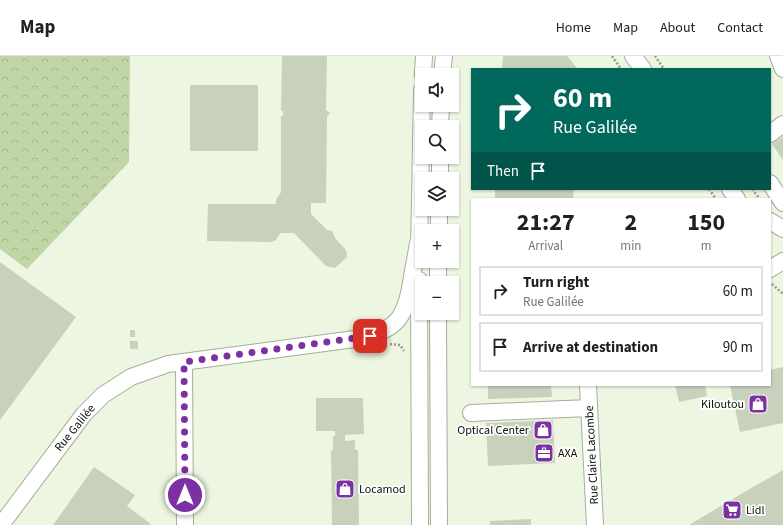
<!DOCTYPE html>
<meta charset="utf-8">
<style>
:root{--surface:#fff;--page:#f2f2f2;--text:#202124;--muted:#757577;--line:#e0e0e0}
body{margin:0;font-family:"Source Sans 3",sans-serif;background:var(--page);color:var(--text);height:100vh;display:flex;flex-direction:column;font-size:15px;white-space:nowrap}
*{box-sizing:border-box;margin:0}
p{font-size:13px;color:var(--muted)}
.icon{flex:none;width:22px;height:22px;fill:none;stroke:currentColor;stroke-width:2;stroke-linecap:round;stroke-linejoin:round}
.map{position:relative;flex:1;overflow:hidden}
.sheet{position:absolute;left:471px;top:142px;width:300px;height:188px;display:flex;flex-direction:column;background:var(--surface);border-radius:0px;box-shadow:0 1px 3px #0004}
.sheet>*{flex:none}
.guide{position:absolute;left:471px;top:12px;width:300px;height:122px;border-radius:0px;box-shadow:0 1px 3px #0004;background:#00695c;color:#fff;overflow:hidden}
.controls{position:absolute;left:415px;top:12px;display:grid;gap:8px}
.controls a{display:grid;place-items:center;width:44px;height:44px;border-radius:0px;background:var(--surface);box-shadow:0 1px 3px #0004;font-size:20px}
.pin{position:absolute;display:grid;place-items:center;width:34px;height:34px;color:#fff;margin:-17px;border-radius:8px;box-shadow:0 2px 6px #0006}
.me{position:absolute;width:44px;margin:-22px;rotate:0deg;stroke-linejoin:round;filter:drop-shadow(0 0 3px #0008)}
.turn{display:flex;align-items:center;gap:14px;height:84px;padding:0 16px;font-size:18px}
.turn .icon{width:52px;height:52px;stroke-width:2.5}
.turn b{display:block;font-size:28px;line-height:34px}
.then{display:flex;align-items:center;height:38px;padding:0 16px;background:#0003;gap:8px;font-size:15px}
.eta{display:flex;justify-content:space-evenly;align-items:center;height:68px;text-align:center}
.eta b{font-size:24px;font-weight:700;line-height:28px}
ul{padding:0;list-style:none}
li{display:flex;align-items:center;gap:12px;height:50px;margin:0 8px 6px;padding:0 8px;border:2px solid var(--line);border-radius:0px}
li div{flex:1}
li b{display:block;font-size:15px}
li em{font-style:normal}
header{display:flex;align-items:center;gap:24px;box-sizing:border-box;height:56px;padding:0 20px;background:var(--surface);border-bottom:1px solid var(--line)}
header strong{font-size:19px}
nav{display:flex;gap:22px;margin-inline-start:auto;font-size:14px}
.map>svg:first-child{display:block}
.forest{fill:url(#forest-crowns)}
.building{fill:#c8d1bc}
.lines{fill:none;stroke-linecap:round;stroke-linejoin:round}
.minor-casing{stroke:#a5ae9a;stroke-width:18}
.path{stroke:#959c8c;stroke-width:2.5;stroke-dasharray:2 2;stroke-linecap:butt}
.minor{stroke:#fff;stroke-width:16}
.route{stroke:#7c31a2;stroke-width:7;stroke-dasharray:0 12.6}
.labels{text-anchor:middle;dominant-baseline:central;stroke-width:3.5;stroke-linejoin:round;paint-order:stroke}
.poi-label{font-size:12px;fill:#0a0d07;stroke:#fff;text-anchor:start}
.street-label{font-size:12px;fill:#0a0d07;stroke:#fff}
</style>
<header>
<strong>Map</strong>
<nav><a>Home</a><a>Map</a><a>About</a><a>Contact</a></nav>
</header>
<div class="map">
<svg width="783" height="469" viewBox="0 0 783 469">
<defs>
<pattern id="forest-crowns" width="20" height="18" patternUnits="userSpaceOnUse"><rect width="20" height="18" fill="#c1d6a6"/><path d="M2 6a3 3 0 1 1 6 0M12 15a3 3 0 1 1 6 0" fill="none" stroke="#a4b68d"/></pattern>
</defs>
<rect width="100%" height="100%" fill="#ecf6e0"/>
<!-- forest -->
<path class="forest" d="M 0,0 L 130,0 L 129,106 L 27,213 L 0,193 Z"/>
<!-- building -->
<path class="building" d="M 282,0 L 327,0 L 326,54 L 330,57 L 327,61 L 326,147 L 311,147 L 311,158 L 327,174 L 332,175 L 335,182 L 346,194 L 347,201 L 335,212 L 326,210 L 294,177 L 280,177 L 276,184 L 271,186 L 207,185 L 208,148 L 276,148 L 276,144 L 281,136 L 281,60 L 283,60 L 283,55 L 281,55 Z
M 503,0 L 567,0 L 578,13 L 502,13 Z
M 190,29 L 258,29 L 258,95 L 190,95 Z
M 782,81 L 783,82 L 783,104 L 772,88 Z
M 495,133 L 574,133 L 573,143 L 495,143 Z
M 0,206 L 76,261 L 0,364 Z
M 130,274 L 135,274 L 135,281 L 130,281 Z
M 130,285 L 138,285 L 138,293 L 130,293 Z
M 783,311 L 783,367 L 740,376 L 730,329 L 770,329 L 770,314 Z
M 488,329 L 551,329 L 552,341 L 488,343 Z
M 675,329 L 705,329 L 707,340 L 679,346 Z
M 316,342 L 363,342 L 364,378 L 345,379 L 345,385 L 355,384 L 355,394 L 358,394 L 359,469 L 332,469 L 331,394 L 333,395 L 333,380 L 335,380 L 335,375 L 316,375 Z
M 553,364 L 555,407 L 488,410 L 486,367 Z
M 94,411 L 135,439 L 127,450 L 151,468 L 150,469 L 53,469 Z
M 783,414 L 783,469 L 689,469 L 741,438 Z
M 531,463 L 531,469 L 490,469 L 490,465 Z"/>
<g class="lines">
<!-- minor casing -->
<g class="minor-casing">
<path id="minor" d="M 633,0 L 643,13
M 778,0 L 783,13
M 423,19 L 424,0
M 442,19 L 444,0
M 440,71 L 441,49
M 770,78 L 783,68
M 440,123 L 440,101
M 770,127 L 783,147
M 730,133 L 737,143
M 770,165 L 783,173
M 439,175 L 439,153
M 419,197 L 422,34
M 770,213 L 783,205
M 419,224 L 420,469
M 438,227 L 438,205
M 438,257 L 439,469
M 184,306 L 185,469
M 588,329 L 595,469
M 471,357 L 589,352
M 1,469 L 84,358 L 103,339 L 131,321 L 168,308 L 362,282 C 397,273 405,262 411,227 C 413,213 416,200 418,187"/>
</g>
<!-- path -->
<path class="path" d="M 612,0 L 621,13
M 655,0 L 664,13
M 452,41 L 452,30
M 452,93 L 452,80
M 709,133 L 716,143
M 752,133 L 760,143
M 772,228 L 783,238
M 390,288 L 400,289 L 404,295"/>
<!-- minor -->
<use href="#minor" class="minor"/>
</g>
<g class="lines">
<!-- route -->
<path class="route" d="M 185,439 L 184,306 L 370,280"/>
</g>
<!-- icons -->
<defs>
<g id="shop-square" transform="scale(1)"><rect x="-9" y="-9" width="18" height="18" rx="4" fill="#7c31a2" stroke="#fff"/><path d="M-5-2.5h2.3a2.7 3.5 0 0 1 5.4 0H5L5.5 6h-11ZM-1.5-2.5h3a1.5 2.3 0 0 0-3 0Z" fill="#fff"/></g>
<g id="office-square" transform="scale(1)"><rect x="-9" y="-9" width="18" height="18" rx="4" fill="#7c31a2" stroke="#fff"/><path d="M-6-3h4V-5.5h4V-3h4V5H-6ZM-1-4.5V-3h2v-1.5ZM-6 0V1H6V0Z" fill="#fff"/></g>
<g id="supermarket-square" transform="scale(1)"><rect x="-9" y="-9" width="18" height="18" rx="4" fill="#7c31a2" stroke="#fff"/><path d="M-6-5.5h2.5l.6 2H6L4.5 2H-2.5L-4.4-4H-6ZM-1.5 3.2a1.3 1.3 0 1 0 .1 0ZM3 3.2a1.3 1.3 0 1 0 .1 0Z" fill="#fff"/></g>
</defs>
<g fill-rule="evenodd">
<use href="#shop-square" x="758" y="348"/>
<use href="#shop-square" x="543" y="374"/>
<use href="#office-square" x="544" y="397"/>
<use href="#shop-square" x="345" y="433"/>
<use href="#supermarket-square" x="732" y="454"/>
</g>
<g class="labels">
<!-- poi labels -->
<g class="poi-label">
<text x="744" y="348" text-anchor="end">Kiloutou</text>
<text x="529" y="374" text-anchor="end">Optical Center</text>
<text x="558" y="397">AXA</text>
<text x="359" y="433">Locamod</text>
<text x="746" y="454">Lidl</text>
</g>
<!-- street labels -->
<g class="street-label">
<text transform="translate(75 372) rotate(-51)">Rue Galilée</text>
<text transform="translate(592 399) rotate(-93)">Rue Claire Lacombe</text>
</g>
</g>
</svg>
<div class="controls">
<a><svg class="icon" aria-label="sound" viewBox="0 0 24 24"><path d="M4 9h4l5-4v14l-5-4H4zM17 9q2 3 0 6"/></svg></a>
<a><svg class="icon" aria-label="search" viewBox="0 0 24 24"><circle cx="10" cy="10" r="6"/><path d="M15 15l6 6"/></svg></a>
<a><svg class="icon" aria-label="layers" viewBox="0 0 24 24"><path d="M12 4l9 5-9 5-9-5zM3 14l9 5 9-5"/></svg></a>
<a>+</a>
<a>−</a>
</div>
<div class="pin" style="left:370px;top:280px;background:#d93025"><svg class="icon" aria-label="arrive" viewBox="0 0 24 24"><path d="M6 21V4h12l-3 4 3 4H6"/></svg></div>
<svg class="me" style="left:185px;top:439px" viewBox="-20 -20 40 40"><circle r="17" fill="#7c31a2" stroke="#fff" stroke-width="3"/><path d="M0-11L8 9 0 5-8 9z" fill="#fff"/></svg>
<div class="guide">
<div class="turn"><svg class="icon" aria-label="right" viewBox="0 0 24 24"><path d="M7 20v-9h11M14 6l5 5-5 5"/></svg><div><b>60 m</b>Rue Galilée</div></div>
<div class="then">Then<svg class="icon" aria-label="arrive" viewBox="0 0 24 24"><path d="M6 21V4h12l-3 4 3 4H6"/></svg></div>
</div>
<section class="sheet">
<div class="eta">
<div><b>21:27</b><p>Arrival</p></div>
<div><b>2</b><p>min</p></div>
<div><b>150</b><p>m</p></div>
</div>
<ul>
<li><svg class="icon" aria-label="right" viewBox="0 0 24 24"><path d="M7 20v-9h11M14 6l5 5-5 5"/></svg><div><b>Turn right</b><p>Rue Galilée</p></div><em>60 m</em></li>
<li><svg class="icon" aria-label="arrive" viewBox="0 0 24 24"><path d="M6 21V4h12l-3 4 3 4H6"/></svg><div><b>Arrive at destination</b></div><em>90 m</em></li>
</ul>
</section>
</div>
